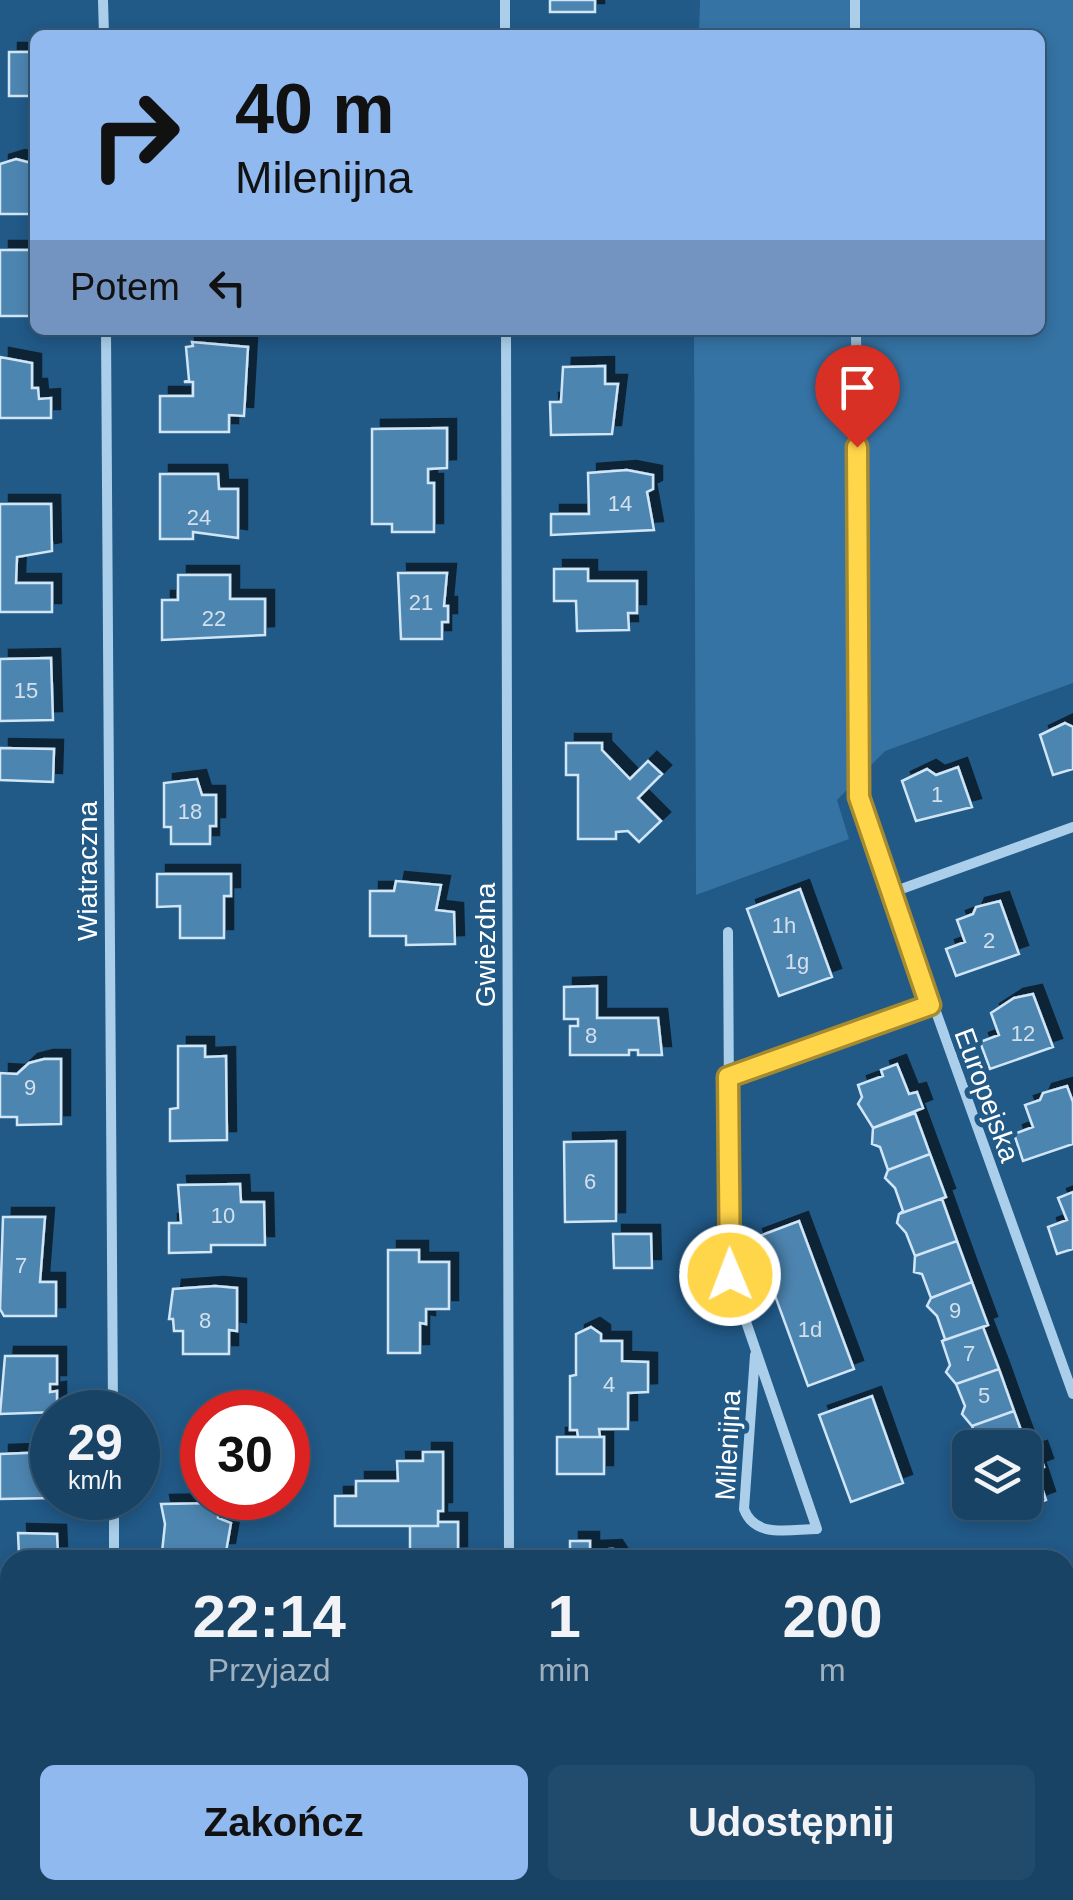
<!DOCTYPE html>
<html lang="pl">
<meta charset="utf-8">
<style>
:root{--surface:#194365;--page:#224a6b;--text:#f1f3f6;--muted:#9fb0bf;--line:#375c79;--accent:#90b9f0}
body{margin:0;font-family:Helvetica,sans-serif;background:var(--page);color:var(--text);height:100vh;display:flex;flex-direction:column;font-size:38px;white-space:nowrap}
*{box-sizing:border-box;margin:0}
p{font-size:32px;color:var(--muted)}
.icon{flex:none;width:55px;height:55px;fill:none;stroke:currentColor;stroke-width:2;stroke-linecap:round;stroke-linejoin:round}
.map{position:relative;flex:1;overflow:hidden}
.drawer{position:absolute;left:0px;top:1550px;width:1075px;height:350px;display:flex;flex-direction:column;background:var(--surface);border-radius:30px 30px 0 0;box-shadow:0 5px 15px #0003,0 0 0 2px var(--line)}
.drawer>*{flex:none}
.banner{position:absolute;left:30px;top:30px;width:1015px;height:305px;border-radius:15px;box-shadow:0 5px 15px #0003,0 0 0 2px var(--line);background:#90b9f0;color:#111;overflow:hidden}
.buttons{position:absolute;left:952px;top:1430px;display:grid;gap:20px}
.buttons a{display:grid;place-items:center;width:90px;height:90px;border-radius:15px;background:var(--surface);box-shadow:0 5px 15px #0003,0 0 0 2px var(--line);font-size:50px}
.speed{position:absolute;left:30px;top:1390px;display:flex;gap:20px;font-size:50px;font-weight:700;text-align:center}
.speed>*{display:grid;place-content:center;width:130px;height:130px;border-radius:50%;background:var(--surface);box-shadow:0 5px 15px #0003,0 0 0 2px var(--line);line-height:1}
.speed small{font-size:25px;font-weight:400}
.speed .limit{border:15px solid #d22;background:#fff;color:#111}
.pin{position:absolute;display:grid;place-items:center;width:85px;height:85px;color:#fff;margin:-102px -42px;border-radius:50% 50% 50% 0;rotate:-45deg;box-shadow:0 0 10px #0007}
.pin .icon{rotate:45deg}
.me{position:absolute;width:110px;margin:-55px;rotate:359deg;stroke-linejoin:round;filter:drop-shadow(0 0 8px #0008)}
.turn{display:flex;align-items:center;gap:35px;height:210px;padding:0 40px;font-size:45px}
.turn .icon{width:130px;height:130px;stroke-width:2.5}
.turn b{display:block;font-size:70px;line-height:85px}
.then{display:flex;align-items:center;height:95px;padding:0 40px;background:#0003;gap:20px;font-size:38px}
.eta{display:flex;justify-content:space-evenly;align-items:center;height:170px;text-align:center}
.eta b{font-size:60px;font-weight:700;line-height:70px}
.primary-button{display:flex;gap:20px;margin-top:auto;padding:20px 40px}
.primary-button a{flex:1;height:115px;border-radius:15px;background:var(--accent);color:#111;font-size:40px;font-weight:700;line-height:115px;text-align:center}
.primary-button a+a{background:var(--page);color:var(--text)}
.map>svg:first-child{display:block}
.green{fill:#3573a4}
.building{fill:#4e85b1;stroke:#d0e6f7;stroke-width:2.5;filter:url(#shadow)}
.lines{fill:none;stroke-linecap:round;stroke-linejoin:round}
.street{stroke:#abcfea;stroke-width:10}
.route-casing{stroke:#a68a30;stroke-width:25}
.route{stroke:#ffd54a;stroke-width:18}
.labels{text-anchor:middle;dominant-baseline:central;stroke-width:10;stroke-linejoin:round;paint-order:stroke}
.number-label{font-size:22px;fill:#d3e0ec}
.street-label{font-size:28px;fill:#fff;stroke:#215987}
</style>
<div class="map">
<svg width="1073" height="1900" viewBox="0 0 1073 1900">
<defs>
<filter id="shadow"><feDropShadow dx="9" dy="-9" stdDeviation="0" flood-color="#0009"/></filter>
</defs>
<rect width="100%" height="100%" fill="#215987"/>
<!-- green -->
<path class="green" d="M 700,0 L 1073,0 L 1073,683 L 885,751 L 837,800 L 849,839 L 696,895 L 694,330 L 1040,330 L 1040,35 L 538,35 L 699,35 Z"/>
<!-- building -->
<path class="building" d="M 550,0 L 595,0 L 595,12 L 550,12 Z
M 9,52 L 35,52 L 35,96 L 9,96 Z
M 16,159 L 35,164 L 35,214 L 0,214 L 0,164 Z
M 0,250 L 35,250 L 35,316 L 0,316 Z
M 192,342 L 248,347 L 244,416 L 229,415 L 229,432 L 160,432 L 160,396 L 193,396 L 193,382 L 184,382 L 189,380 L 186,347 L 193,346 Z
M 0,357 L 32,363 L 32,388 L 38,388 L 39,399 L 51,398 L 51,418 L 0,418 Z
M 605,366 L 605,384 L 618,384 L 612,434 L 551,435 L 550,402 L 561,402 L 563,367 Z
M 447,428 L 447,468 L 428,469 L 428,483 L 434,483 L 434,532 L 392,532 L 392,524 L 372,524 L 372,429 Z
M 627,470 L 653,475 L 653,489 L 647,492 L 654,530 L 551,535 L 551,514 L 589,514 L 588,473 Z
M 160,474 L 218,474 L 219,489 L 238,489 L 238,538 L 193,532 L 193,539 L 160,539 Z
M 0,504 L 51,504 L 52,551 L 17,557 L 16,583 L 52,583 L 52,612 L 0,612 Z
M 554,569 L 588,569 L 588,581 L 637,581 L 637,613 L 628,613 L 629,630 L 577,631 L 576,601 L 554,601 Z
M 398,573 L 447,573 L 444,606 L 448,606 L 448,622 L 442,622 L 442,639 L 401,639 Z
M 178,575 L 230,575 L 230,599 L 265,599 L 265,635 L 162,640 L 162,600 L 178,600 Z
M 51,658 L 53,720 L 0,721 L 0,659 Z
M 1065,723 L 1073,727 L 1073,769 L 1053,775 L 1040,735 Z
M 566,743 L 602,743 L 602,750 L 630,779 L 648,761 L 662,774 L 638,798 L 661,821 L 639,842 L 628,831 L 616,832 L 616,839 L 578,839 L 578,775 L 566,775 Z
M 0,748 L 54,749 L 53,782 L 0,780 Z
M 958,767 L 972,807 L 916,821 L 902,781 L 927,769 L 936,775 Z
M 197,779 L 202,795 L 216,795 L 216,826 L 210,826 L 210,844 L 171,844 L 171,827 L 164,827 L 164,783 Z
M 157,874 L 231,874 L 231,896 L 224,896 L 224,938 L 180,938 L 180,906 L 157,907 Z
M 396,881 L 441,885 L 436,910 L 454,912 L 455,944 L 406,945 L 406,936 L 370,936 L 370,891 L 394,891 Z
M 800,889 L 832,977 L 779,996 L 747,909 Z
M 1000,901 L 1019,954 L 956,976 L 946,949 L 965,942 L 957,920 L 973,914 L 976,907 Z
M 597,986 L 597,1018 L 658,1018 L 662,1055 L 638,1055 L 638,1050 L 629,1050 L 629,1055 L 570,1055 L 570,1026 L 578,1026 L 578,1019 L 564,1019 L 564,987 Z
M 1033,994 L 1053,1047 L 990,1069 L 980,1042 L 999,1035 L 991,1013 L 1014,998 Z
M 178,1046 L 205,1046 L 205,1057 L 226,1056 L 227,1140 L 170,1141 L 170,1109 L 178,1108 Z
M 44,1059 L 61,1059 L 61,1124 L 17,1125 L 17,1117 L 0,1117 L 0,1073 L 17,1074 L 29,1063 Z
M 897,1064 L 909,1094 L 917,1092 L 923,1108 L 873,1128 L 858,1104 L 862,1097 L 858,1085 L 883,1076 L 881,1070 Z
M 1067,1086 L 1073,1102 L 1073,1144 L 1023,1161 L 1014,1134 L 1033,1127 L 1025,1105 L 1040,1100 L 1043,1093 Z
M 915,1113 L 930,1154 L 888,1170 L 880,1147 L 872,1144 L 873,1128 Z
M 616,1141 L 616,1221 L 565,1222 L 564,1142 Z
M 930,1154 L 946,1197 L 899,1214 L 903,1211 L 895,1188 L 885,1178 L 888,1170 Z
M 240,1184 L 241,1202 L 264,1202 L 265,1245 L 211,1245 L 211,1252 L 169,1253 L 169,1223 L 181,1223 L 178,1185 Z
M 1073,1192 L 1073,1249 L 1057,1254 L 1048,1227 L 1067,1220 L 1058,1198 Z
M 946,1197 L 942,1199 L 957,1241 L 915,1256 L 906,1233 L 897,1223 L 899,1214 Z
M 3,1217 L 45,1217 L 40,1282 L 56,1282 L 56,1316 L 4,1316 L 0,1309 Z
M 799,1221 L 854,1369 L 808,1386 L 754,1238 Z
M 613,1234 L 651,1234 L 652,1268 L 614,1268 Z
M 957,1241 L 972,1282 L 931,1298 L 922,1274 L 914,1272 L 915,1256 Z
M 388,1250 L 419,1250 L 419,1262 L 449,1262 L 449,1309 L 426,1309 L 426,1324 L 420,1323 L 420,1353 L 388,1353 Z
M 972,1282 L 988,1325 L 942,1341 L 945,1339 L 937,1316 L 927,1306 L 931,1298 Z
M 215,1286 L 237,1288 L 237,1331 L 229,1330 L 229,1354 L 183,1354 L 183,1331 L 174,1331 L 173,1319 L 169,1319 L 173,1289 Z
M 988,1325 L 983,1327 L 999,1369 L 956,1384 L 946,1372 L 950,1365 L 942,1341 Z
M 591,1327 L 601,1334 L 601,1341 L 622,1341 L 622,1361 L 648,1362 L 648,1392 L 628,1393 L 628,1429 L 599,1429 L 600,1437 L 578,1437 L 577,1430 L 570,1430 L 570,1376 L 576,1375 L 576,1334 Z
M 5,1356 L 57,1356 L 57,1384 L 50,1384 L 50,1392 L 57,1391 L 57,1412 L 0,1414 Z
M 999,1369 L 1014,1411 L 972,1426 L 962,1414 L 965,1406 L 956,1384 Z
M 872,1396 L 903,1483 L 851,1502 L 819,1415 Z
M 1014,1411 L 1029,1452 L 1025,1454 L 1025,1448 L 980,1448 L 972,1426 Z
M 557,1437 L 604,1437 L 604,1474 L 557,1474 Z
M 1038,1450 L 1044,1467 L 1036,1470 L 1046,1500 L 1030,1506 L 1025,1502 L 1025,1454 Z
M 52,1452 L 55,1498 L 0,1499 L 0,1454 Z
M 423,1452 L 443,1452 L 443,1511 L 438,1511 L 438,1526 L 335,1526 L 335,1496 L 356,1496 L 356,1481 L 398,1481 L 397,1461 L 423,1461 Z
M 218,1503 L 218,1518 L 231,1523 L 226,1552 L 162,1552 L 165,1524 L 161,1504 Z
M 438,1522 L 458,1522 L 458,1555 L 410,1556 L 410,1526 L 438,1526 Z
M 18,1533 L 57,1534 L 58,1555 L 19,1555 Z
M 570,1541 L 590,1541 L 590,1550 L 613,1549 L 620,1560 L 570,1560 Z
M 0,1587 L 10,1587 L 10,1624 L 0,1624 Z
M 0,1745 L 10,1745 L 10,1778 L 0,1778 Z
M 72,1890 L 57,1892 L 57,1900 L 7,1900 L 16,1890 Z
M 630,1890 L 687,1890 L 692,1900 L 625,1900 Z"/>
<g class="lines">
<!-- street -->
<path class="street" d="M 103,0 L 104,35
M 505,0 L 505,35
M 855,0 L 855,35
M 106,330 L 113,1412
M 506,330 L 509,1560
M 856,330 L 859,797 L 1073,1394
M 893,892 L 1073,827
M 728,932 L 730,1275 L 817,1529 C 790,1529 755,1539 744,1509 L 755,1355
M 728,1077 L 930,1005
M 114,1498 L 114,1560
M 0,1659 L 10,1660
M 1065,1727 L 1073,1727
M 566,1890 L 570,1900
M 954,1890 L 954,1900
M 164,1900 L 165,1890"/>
</g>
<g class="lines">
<!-- route casing -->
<g class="route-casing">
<path id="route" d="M 730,1275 L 728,1077 L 930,1005 L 859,797 L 857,447"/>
</g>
<!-- route -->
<use href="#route" class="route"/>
</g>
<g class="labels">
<!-- number labels -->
<g class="number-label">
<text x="620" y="503">14</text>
<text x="199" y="517">24</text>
<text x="421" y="602">21</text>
<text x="214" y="618">22</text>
<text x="26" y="690">15</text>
<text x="937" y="794">1</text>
<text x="190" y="811">18</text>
<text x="784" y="925">1h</text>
<text x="989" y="940">2</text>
<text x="797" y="961">1g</text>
<text x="1023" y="1033">12</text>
<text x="591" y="1035">8</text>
<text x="30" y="1087">9</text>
<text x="590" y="1181">6</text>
<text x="223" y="1215">10</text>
<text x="21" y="1265">7</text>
<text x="955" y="1310">9</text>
<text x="205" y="1320">8</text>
<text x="810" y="1329">1d</text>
<text x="969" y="1353">7</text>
<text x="609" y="1384">4</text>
<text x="984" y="1395">5</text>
</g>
<!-- street labels -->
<g class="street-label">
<text transform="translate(87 871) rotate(-90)">Wiatraczna</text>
<text transform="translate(485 945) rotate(-90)">Gwiezdna</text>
<text transform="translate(987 1095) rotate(70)">Europejska</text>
<text transform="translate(728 1445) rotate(-87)">Milenijna</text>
</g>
</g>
</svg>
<div class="buttons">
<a><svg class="icon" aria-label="layers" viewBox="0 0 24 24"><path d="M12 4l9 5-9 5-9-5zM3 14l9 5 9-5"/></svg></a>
</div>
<div class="speed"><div>29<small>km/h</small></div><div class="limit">30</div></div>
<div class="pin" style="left:857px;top:447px;background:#d93025"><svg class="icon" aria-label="arrive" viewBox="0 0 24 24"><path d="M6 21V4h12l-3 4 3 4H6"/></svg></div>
<svg class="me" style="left:730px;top:1275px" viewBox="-20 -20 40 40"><circle r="17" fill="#ffd54a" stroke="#fff" stroke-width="3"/><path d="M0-11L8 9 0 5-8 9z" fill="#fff"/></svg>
<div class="banner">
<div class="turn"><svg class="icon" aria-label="right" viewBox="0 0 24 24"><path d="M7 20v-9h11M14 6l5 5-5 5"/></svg><div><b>40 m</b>Milenijna</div></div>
<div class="then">Potem<svg class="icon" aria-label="left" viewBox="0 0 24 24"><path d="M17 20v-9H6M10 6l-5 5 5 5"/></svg></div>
</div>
<section class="drawer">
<div class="eta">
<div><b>22:14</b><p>Przyjazd</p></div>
<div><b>1</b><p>min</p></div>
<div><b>200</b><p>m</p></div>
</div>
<div class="primary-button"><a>Zakończ</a><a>Udostępnij</a></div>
</section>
</div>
